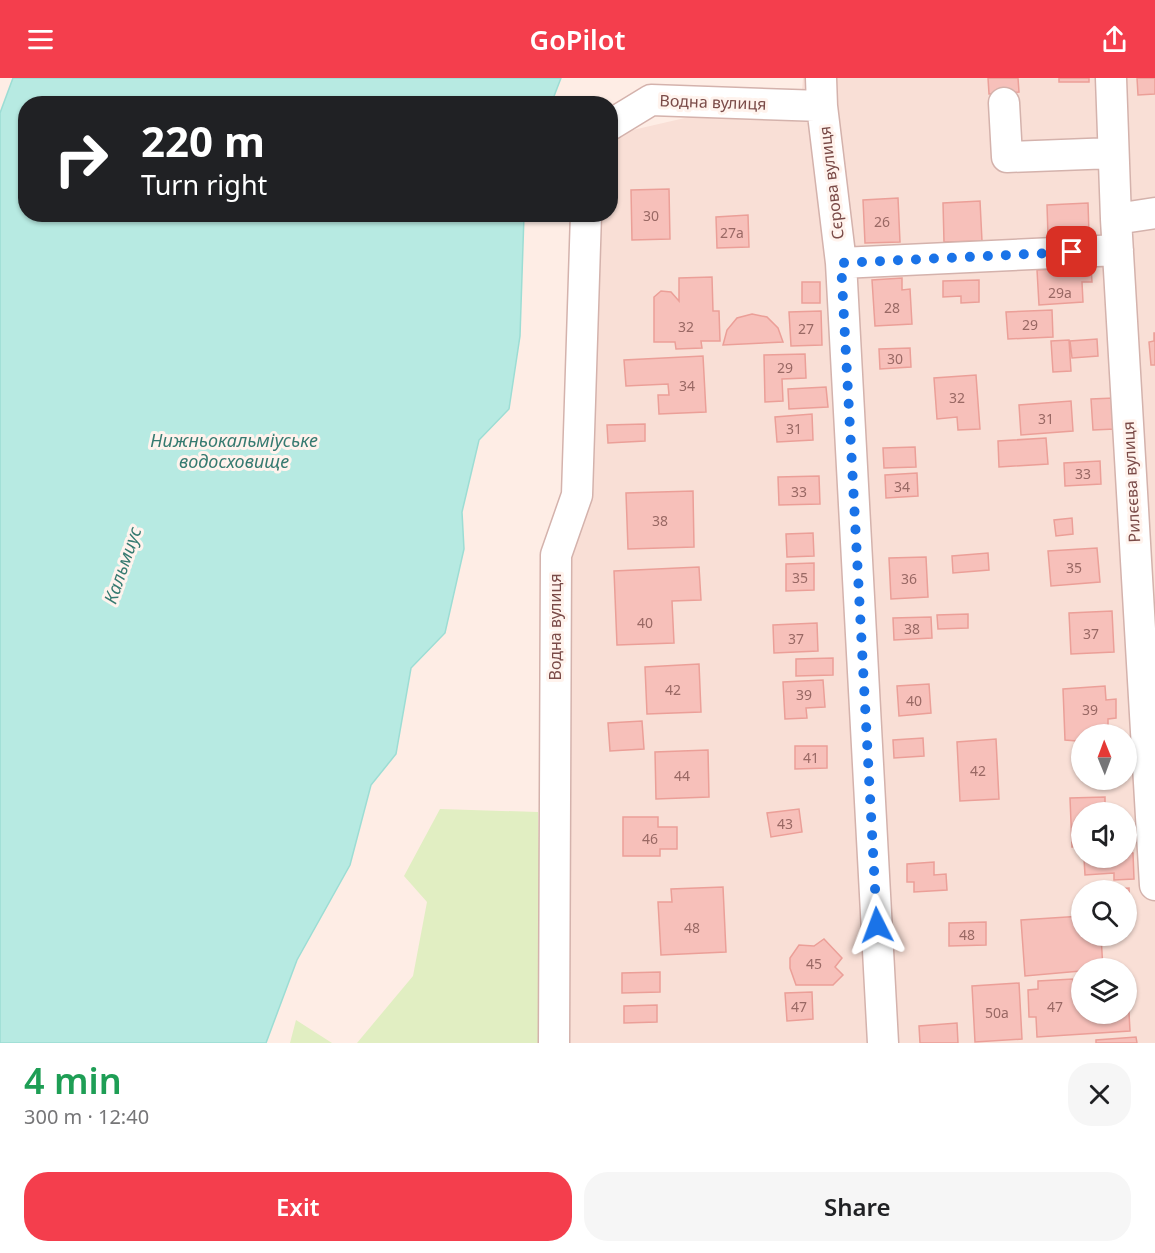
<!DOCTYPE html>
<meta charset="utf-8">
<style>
:root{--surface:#fff;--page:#f6f6f6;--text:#202124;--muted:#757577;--accent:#f43e4d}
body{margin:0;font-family:"Noto Sans",sans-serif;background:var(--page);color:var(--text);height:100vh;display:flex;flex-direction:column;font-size:22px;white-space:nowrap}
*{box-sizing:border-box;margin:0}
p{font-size:20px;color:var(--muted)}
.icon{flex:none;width:33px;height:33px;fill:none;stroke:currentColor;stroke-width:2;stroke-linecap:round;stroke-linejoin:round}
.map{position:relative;height:965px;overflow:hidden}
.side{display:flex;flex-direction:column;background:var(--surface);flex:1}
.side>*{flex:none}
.banner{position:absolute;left:18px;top:18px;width:600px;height:126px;border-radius:24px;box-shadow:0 2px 4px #0004;background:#202124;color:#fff;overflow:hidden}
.needle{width:39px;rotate:359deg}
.fabs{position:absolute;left:1071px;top:646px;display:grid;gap:12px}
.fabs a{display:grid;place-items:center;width:66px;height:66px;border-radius:50%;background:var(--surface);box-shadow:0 2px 4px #0004;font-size:30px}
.pin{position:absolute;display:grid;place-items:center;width:51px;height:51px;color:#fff;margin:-26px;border-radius:12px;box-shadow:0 3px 9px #0006}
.me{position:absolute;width:66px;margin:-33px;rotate:357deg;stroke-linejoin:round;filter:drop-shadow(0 0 4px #0008)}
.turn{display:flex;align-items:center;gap:21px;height:126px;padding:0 24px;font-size:27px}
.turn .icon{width:78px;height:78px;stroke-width:2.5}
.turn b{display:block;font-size:42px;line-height:51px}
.round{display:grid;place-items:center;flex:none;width:63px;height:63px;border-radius:24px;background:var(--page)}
.headline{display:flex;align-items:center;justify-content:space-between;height:102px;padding:0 24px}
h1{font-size:36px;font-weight:600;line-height:45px;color:#1e9e55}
.action{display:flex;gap:12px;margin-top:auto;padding:12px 24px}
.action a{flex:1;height:69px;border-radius:24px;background:var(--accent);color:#fff;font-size:24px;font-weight:600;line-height:69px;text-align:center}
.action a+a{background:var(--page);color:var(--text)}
header{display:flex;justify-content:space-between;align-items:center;height:78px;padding:0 24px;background:var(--accent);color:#fff;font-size:27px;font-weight:600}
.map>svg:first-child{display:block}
.residential{fill:#f9dfd6;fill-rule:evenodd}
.green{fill:#e1eec2}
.water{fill:#b7eae2;stroke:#9cddd4;stroke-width:1.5}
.building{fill:#f7c0ba;stroke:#eb9f98;stroke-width:1.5}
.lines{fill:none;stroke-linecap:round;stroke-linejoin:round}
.minor-casing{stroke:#d4b2ac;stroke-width:33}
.minor{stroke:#fff;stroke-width:30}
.route{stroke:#1a73e8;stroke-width:10;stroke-dasharray:0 18}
.labels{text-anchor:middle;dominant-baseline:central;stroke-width:6;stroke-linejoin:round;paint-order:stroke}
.number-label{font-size:14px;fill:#996864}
.street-label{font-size:16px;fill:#7a4a47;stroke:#fff3ed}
.water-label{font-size:18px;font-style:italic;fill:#367a70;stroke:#fff3ed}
</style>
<header><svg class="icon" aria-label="menu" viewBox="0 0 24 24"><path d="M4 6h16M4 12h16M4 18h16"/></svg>GoPilot<svg class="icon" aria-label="share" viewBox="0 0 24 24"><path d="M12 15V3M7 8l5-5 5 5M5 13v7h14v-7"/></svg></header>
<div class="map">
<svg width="1155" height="965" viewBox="0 0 1155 965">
<rect width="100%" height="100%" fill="#feede5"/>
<!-- residential -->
<path class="residential" d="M 803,0 L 1155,0 L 1155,965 L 561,965 L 562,478 L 589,137 L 610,136 L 611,57 L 802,13 ZM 1082,657 L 1126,657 L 1126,702 L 1082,702 ZM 1082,735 L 1126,735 L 1126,780 L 1082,780 ZM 1082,813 L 1126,813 L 1126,858 L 1082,858 ZM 1082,891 L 1126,891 L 1126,936 L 1082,936 Z"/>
<!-- green -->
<path class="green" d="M 440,731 L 538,734 L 543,965 L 357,965 L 413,898 L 427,824 L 404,798 Z
M 296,942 L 332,965 L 290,965 Z"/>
<!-- water -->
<path class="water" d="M 13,0 L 561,0 L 551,26 L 26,26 L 26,136 L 524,137 L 520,258 L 509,331 L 479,362 L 462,434 L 464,471 L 445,555 L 411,590 L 396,676 L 371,707 L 350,787 L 297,882 L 266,965 L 0,965 L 0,35 Z"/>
<!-- building -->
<path class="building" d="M 988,0 L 1018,0 L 1019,14 L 989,16 Z
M 1059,0 L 1089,0 L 1089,4 L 1059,4 Z
M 1137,0 L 1155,0 L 1155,16 L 1138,17 Z
M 669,111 L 670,161 L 632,162 L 631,112 Z
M 898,120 L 900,164 L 865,165 L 863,122 Z
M 980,123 L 982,163 L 944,164 L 943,125 Z
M 1088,125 L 1089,156 L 1048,158 L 1047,127 Z
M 748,137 L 749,169 L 717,170 L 716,139 Z
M 1091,189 L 1092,204 L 1082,204 L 1083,224 L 1039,227 L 1037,192 Z
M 712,199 L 713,233 L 719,233 L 720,263 L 701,263 L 702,270 L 676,271 L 675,264 L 654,264 L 654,219 L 661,213 L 671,214 L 679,223 L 679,200 Z
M 902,200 L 902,212 L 910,211 L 912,246 L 875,248 L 872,202 Z
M 979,202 L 979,224 L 961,225 L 961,218 L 943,219 L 943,203 Z
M 802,204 L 820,204 L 820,225 L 802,225 Z
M 1052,232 L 1053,259 L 1008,261 L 1006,234 Z
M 821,233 L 822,267 L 791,268 L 789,234 Z
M 752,236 L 767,239 L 778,250 L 783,264 L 723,267 L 727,252 L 737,240 Z
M 1154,255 L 1155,255 L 1155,287 L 1151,287 L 1149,264 L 1154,263 Z
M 1097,261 L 1098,278 L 1072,280 L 1070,263 Z
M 1069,262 L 1071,293 L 1053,294 L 1051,263 Z
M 910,270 L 911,289 L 880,291 L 879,271 Z
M 805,276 L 806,300 L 782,301 L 783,323 L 765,324 L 764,277 Z
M 703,278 L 706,334 L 659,336 L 658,317 L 669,317 L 668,306 L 626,308 L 624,282 Z
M 976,297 L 980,351 L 958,352 L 957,339 L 937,341 L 934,300 Z
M 826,309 L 828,329 L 789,331 L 788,311 Z
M 1114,320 L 1115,351 L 1093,352 L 1091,321 Z
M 1071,323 L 1073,353 L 1021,357 L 1019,327 Z
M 812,336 L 813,362 L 777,364 L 775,339 Z
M 645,346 L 645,363 L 608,365 L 607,347 Z
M 1046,360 L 1048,386 L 999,389 L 998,363 Z
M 915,369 L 916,389 L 884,390 L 883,370 Z
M 1100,383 L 1101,406 L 1065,408 L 1064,385 Z
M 917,395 L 918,418 L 886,420 L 885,397 Z
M 819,398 L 820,426 L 779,427 L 778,399 Z
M 693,413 L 694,469 L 628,471 L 626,415 Z
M 1072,440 L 1073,456 L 1056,458 L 1054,442 Z
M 813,455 L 814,478 L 787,479 L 786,456 Z
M 1097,470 L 1100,504 L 1051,508 L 1048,473 Z
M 988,475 L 989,492 L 953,495 L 952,478 Z
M 926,479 L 928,519 L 891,521 L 889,480 Z
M 814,485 L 814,512 L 786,513 L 786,486 Z
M 699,489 L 701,522 L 672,523 L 674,565 L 617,567 L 614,493 Z
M 1112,533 L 1114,574 L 1071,576 L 1069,535 Z
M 968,536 L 968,550 L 938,551 L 937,537 Z
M 931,539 L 932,560 L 894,562 L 893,540 Z
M 817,545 L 818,573 L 774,575 L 773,547 Z
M 833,580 L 833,597 L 796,598 L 796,581 Z
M 699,586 L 701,634 L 647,636 L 645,589 Z
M 823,602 L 825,629 L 806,630 L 807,640 L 785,641 L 783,604 Z
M 929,606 L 931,635 L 899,638 L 897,608 Z
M 1105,608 L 1106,622 L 1116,621 L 1116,640 L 1108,641 L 1108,657 L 1082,657 L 1082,667 L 1077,663 L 1065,662 L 1063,611 Z
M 642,643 L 644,671 L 610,673 L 608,645 Z
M 923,660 L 924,678 L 894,680 L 893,662 Z
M 996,661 L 999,721 L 960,723 L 957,664 Z
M 795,668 L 827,668 L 827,690 L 795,691 Z
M 708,672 L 709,719 L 656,721 L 655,674 Z
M 1105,719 L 1105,733 L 1119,732 L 1119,735 L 1082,735 L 1082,769 L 1072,769 L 1070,720 Z
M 799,731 L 802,754 L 771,759 L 767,735 Z
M 623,739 L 658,739 L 658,749 L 677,749 L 677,771 L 660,771 L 660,778 L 623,778 Z
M 1126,775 L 1133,775 L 1134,801 L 1114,802 L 1114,795 L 1085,797 L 1084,780 L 1126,780 Z
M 934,784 L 934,797 L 946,796 L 947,812 L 914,814 L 914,804 L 907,804 L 907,786 Z
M 723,809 L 726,874 L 661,877 L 658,824 L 672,824 L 671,811 Z
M 1129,810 L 1130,833 L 1126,833 L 1126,813 L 1086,813 Z
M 1082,838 L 1082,858 L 1101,858 L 1103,891 L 1025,898 L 1021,842 Z
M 986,844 L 986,867 L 949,868 L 949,845 Z
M 824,861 L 842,880 L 835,889 L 843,897 L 833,907 L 796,907 L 790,890 L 790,880 L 799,867 L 814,868 Z
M 660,894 L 660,914 L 622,915 L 622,895 Z
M 1073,901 L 1075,920 L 1082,920 L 1082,936 L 1126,936 L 1128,916 L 1130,953 L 1037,959 L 1036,939 L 1029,939 L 1028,912 L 1038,911 L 1038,903 Z
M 1019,905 L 1022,961 L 975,964 L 972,908 Z
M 812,914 L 813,941 L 787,943 L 785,915 Z
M 657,927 L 657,944 L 624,945 L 624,928 Z
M 957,945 L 958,965 L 920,965 L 919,948 Z
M 1136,959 L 1137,965 L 1096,965 L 1096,962 Z"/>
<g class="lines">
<!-- minor casing -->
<g class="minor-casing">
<path id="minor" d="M 821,0 L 822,28 L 841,185 L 883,965
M 1111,0 L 1116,141 L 1155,807
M 1004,25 L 1007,79 L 1113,75
M 610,47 L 651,22 L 822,28
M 1116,141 L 1155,135
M 841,185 L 1118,172
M 554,965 L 556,477 L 577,417 L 586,136"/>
</g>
<!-- minor -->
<use href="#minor" class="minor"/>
</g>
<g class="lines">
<!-- route -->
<path class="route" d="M 877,847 L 841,185 L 1072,174"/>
</g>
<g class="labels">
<!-- number labels -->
<g class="number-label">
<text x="651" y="137">30</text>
<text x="882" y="143">26</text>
<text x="732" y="154">27а</text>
<text x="1060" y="214">29а</text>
<text x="892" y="229">28</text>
<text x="1030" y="246">29</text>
<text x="686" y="248">32</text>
<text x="806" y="250">27</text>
<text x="895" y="280">30</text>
<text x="785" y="289">29</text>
<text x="687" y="307">34</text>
<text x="957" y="319">32</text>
<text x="1046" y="340">31</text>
<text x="794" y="350">31</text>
<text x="1083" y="395">33</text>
<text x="902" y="408">34</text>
<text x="799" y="413">33</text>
<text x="660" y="442">38</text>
<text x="1074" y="489">35</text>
<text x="800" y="499">35</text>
<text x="909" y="500">36</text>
<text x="645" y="544">40</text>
<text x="912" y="550">38</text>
<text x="1091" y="555">37</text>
<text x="796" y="560">37</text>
<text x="673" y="611">42</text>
<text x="804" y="616">39</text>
<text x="914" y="622">40</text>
<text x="1090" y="631">39</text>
<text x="811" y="679">41</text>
<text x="978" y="692">42</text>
<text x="682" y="697">44</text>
<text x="785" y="745">43</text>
<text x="650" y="760">46</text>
<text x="692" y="849">48</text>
<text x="967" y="856">48</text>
<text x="814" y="885">45</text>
<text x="799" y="928">47</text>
<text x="1055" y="928">47</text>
<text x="997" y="934">50а</text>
</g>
<!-- street labels -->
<g class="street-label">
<text transform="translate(713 24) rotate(2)">Водна вулиця</text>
<text transform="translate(831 105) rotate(-97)">Сєрова вулиця</text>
<text transform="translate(1131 404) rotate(-93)">Рилєєва вулиця</text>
<text transform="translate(555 549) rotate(-90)">Водна вулиця</text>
</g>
<!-- water labels -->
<g class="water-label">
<text x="234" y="362">Нижньокальміуське<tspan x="234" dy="21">водосховище</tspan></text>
<text transform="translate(122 487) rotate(-71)">Кальмиус</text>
</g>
</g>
</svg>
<div class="fabs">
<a><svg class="needle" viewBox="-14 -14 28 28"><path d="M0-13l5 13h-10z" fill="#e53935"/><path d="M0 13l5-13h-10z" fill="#757577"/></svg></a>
<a><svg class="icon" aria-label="sound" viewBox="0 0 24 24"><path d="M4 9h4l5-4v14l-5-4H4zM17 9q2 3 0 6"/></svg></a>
<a><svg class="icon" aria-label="search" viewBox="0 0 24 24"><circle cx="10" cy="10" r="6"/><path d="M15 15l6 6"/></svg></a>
<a><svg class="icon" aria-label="layers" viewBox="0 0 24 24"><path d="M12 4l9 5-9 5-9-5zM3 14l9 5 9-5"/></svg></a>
</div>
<div class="pin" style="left:1072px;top:174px;background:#d93025"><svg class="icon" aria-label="arrive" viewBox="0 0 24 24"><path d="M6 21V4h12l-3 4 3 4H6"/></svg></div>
<svg class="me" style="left:877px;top:847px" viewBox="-20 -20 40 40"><path d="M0-17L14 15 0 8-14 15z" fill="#1a73e8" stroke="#fff" stroke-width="4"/></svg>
<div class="banner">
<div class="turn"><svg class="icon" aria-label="right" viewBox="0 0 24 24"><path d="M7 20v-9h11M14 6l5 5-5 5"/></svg><div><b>220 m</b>Turn right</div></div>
</div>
</div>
<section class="side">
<div class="headline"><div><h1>4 min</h1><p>300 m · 12:40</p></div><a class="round"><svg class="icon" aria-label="close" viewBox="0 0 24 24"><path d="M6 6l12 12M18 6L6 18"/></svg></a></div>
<div class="action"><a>Exit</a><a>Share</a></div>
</section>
